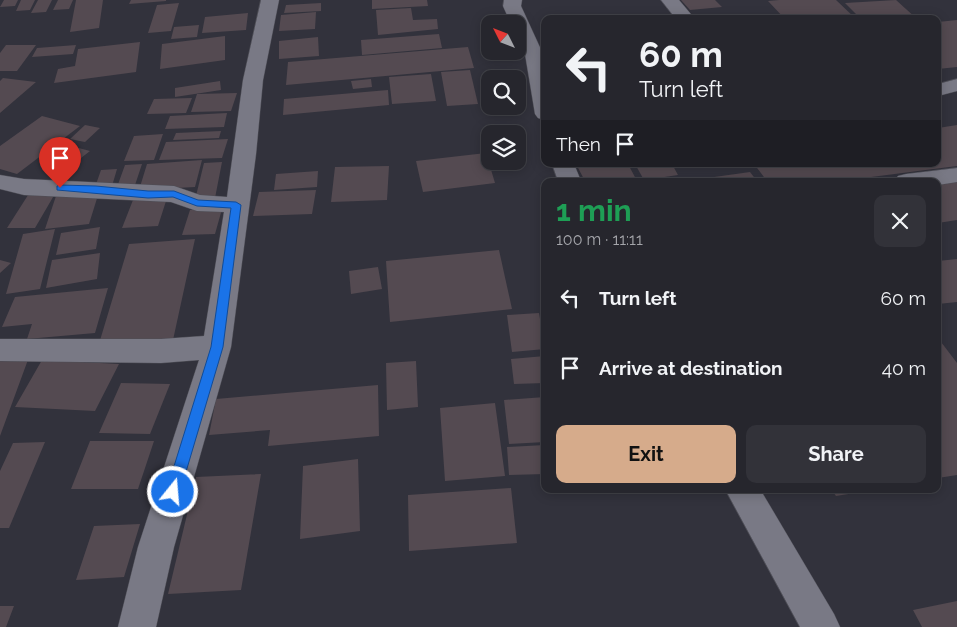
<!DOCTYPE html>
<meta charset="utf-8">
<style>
:root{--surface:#26262d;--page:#323239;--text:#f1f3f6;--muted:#a4a5aa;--line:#424349;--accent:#d6ab8b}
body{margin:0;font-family:Raleway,sans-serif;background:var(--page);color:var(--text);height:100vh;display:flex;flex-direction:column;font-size:19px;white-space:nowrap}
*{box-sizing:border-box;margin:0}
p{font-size:16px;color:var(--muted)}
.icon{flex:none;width:28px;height:28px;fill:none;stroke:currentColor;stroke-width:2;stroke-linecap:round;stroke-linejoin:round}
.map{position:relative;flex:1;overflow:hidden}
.panel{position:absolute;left:541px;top:178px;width:400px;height:315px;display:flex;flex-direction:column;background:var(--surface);border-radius:10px;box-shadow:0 2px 12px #0003,0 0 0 1px var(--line)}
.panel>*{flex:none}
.guide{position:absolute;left:541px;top:15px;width:400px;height:152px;border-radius:10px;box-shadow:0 2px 12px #0003,0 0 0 1px var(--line);background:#26262d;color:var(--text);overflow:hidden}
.needle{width:32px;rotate:312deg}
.controls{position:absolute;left:481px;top:15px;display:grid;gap:10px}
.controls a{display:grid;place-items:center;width:45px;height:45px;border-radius:10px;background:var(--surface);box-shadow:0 2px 12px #0003,0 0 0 1px var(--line);font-size:25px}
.pin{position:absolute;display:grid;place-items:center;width:42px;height:42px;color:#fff;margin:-51px -21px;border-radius:50% 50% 50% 0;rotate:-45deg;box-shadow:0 0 5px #0007}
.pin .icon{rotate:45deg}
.me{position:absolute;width:55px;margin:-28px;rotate:17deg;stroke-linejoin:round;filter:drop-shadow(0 0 4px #0008)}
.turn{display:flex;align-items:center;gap:18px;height:105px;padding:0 15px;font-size:22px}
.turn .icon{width:65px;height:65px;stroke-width:2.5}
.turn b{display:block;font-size:35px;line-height:42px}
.then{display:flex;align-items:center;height:48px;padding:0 15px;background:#0003;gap:10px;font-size:19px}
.round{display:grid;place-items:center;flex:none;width:52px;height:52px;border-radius:10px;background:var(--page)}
.head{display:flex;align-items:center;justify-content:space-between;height:85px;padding:0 15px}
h1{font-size:30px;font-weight:700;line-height:38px;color:#1e9e55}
.primary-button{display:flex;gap:10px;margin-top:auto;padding:10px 15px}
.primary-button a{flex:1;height:58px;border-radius:10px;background:var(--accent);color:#111;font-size:20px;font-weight:700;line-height:58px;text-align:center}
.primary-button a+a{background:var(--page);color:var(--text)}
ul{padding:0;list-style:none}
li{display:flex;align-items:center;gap:15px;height:70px;padding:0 15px}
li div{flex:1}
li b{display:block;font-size:19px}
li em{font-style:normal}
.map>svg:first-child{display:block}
.building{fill:#544a51}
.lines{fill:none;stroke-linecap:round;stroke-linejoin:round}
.minor-casing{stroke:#4e4e56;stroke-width:1}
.minor{fill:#797985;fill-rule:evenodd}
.route{fill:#1a73e8;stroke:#114b97}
</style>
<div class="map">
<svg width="957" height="627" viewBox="0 0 957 627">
<rect width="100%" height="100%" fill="#32323c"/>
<!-- building -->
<path class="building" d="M 4,0 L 18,0 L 15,6 L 0,7 Z
M 21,0 L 35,0 L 30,10 L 16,11 Z
M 38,0 L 52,0 L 46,12 L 31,13 Z
M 58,0 L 73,0 L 69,9 L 53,10 Z
M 76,0 L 103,0 L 99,28 L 70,32 Z
M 131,0 L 166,0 L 166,1 L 129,4 Z
M 372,0 L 427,0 L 428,6 L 372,9 Z
M 681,0 L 715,0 L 722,7 L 690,10 Z
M 779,0 L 836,0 L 856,19 L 785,19 L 768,1 Z
M 896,0 L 917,19 L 861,19 L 845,3 Z
M 179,3 L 171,31 L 148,33 L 157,5 Z
M 321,3 L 321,11 L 284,13 L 286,5 Z
M 411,8 L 413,20 L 437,19 L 438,29 L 378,35 L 376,10 Z
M 316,12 L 315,29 L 279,31 L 281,15 Z
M 248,13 L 246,30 L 202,33 L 205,17 Z
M 957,20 L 957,67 L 938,69 L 938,22 Z
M 199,25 L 197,37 L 171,39 L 174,27 Z
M 439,34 L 442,48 L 362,55 L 361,40 Z
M 225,36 L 225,60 L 160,69 L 162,44 Z
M 318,37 L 319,56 L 279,59 L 279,41 Z
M 140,42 L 136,72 L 54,83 L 58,69 L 75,66 L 78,49 Z
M 6,45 L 36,45 L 17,71 L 0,71 L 0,53 Z
M 76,45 L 73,54 L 32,57 L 37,48 Z
M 468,47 L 474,68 L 286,85 L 288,62 Z
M 470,70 L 478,104 L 447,106 L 441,72 Z
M 431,74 L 436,101 L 392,104 L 389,77 Z
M 3,78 L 36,82 L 0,113 L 0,81 Z
M 371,79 L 372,87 L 353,89 L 351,81 Z
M 220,81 L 221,90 L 175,97 L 175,88 Z
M 388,90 L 389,105 L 283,115 L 284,99 Z
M 237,93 L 231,111 L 191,112 L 197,94 Z
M 192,98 L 186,113 L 147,114 L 154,99 Z
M 227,113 L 224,127 L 165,129 L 170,116 Z
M 42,116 L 80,126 L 17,174 L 0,169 L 0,146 Z
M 85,125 L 100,128 L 85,142 L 70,139 Z
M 957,125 L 957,166 L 840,181 L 767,181 L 754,164 L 938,164 L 938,128 Z
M 221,131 L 219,138 L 173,140 L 176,133 Z
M 163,134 L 154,160 L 124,161 L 134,136 Z
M 228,139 L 222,158 L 159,160 L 166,142 Z
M 75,147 L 90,151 L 72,165 L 57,160 Z
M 486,153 L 495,183 L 423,192 L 416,161 Z
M 202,160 L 195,187 L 139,190 L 147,164 Z
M 222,162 L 215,198 L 195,200 L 204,163 Z
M 142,164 L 135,185 L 117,187 L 125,165 Z
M 576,164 L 628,164 L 637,181 L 585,181 Z
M 635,164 L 672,164 L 678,175 L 644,180 Z
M 389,166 L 387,200 L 331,202 L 335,167 Z
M 117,169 L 112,186 L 95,187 L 101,170 Z
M 318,171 L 317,187 L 274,190 L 276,174 Z
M 750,172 L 757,181 L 693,181 L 693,180 Z
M 957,180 L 957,220 L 938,223 L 938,182 Z
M 316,190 L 312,214 L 253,216 L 259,192 Z
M 30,192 L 56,192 L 35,228 L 7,228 Z
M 99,192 L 89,224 L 45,229 L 56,196 Z
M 167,198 L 158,226 L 122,228 L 133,200 Z
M 222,209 L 215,234 L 182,235 L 190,210 Z
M 100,227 L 96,249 L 56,255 L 61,233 Z
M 55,229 L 40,289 L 6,294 L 23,234 Z
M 195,239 L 173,340 L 98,347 L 129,244 Z
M 499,250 L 512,309 L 390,322 L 386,261 Z
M 100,253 L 97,279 L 46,288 L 52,260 Z
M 957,259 L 957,302 L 938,304 L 938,261 Z
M 0,260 L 11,263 L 0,273 Z
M 378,267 L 382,289 L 351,294 L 349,271 Z
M 108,288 L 95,333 L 27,339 L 32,324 L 2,327 L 15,297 Z
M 539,313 L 545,349 L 512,352 L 507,315 Z
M 938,338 L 957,363 L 957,475 L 938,478 Z
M 545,356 L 545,383 L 514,384 L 511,359 Z
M 29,357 L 0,436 L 0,360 Z
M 42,360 L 119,364 L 95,411 L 15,407 Z
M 416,361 L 418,407 L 387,410 L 386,363 Z
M 121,383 L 170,384 L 150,434 L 99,433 Z
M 378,385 L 379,436 L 268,446 L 270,430 L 209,435 L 216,399 Z
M 545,397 L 545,442 L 509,444 L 504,400 Z
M 495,403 L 505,476 L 445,481 L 440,408 Z
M 90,441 L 154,441 L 138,489 L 71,489 Z
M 45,442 L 9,528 L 0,528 L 0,471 L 13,443 Z
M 545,445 L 545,474 L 509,475 L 507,447 Z
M 358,459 L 360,531 L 300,539 L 303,466 Z
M 261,474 L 241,590 L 168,594 L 196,477 Z
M 511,488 L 517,543 L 409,551 L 408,495 Z
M 831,489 L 873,489 L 873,490 L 836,496 Z
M 140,524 L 124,577 L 76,580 L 94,526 Z
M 957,601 L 957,627 L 922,627 L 913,610 Z
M 0,606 L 14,606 L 6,627 L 0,627 Z"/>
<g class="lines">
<!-- minor casing -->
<g class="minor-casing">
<path id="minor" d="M 261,0 L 279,0 L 263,80 L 256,154 L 231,347 L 174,547 L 156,627 L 118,627 L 138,547 L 199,360 L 161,363 L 0,361 L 0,339 L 161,339 L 204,336 L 224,212 L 197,211 L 171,202 L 24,195 L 0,189 L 0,175 L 24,179 L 174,186 L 200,195 L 227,197 L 243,80 Z
M 504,0 L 522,0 L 521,6 L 543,54 L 545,120 L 538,118 L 535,114 L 525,54 L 518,38 L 518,24 L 511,24 L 503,6 Z
M 661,0 L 679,0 L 695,19 L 676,19 Z
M 957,79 L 957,91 L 938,96 L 938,84 Z
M 552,164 L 574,164 L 581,181 L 558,181 Z
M 957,168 L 957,182 L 938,185 L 938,181 L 894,181 L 898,176 L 906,174 Z
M 725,489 L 760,489 L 834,614 L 840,627 L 800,627 Z"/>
</g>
<!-- minor -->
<use href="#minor" class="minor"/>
</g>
<!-- route -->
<path class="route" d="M 60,185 L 96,186 L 148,191 L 174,191 L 198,200 L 236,202 L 241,205 L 223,347 L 180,492 L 178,497 L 173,499 L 168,497 L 166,492 L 211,347 L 231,208 L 197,206 L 173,197 L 148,198 L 57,190 L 57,186 Z"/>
</svg>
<div class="controls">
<a><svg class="needle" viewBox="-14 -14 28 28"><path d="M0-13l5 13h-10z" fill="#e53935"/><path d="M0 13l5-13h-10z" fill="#a4a5aa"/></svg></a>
<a><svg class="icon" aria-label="search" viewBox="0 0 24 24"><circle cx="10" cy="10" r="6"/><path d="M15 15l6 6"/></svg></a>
<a><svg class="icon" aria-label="layers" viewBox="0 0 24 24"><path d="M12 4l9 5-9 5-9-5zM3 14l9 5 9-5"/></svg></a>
</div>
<div class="pin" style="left:60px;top:188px;background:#d93025"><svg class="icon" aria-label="arrive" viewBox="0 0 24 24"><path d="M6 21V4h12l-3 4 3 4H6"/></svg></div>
<svg class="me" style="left:173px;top:492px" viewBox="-20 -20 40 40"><circle r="17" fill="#1a73e8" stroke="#fff" stroke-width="3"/><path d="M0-11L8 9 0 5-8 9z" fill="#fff"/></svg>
<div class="guide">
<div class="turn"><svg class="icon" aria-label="left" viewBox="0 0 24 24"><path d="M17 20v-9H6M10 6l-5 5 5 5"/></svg><div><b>60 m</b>Turn left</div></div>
<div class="then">Then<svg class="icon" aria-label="arrive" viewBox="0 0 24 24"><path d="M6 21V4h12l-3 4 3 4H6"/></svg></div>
</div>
<section class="panel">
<div class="head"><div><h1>1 min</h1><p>100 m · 11:11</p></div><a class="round"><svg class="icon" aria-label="close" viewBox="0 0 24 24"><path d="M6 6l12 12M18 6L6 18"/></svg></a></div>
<ul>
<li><svg class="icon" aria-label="left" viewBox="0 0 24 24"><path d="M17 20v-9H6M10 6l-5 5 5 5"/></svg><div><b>Turn left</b></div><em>60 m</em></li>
<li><svg class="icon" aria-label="arrive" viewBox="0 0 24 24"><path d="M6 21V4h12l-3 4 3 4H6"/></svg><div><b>Arrive at destination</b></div><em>40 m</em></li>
</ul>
<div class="primary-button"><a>Exit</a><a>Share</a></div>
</section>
</div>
